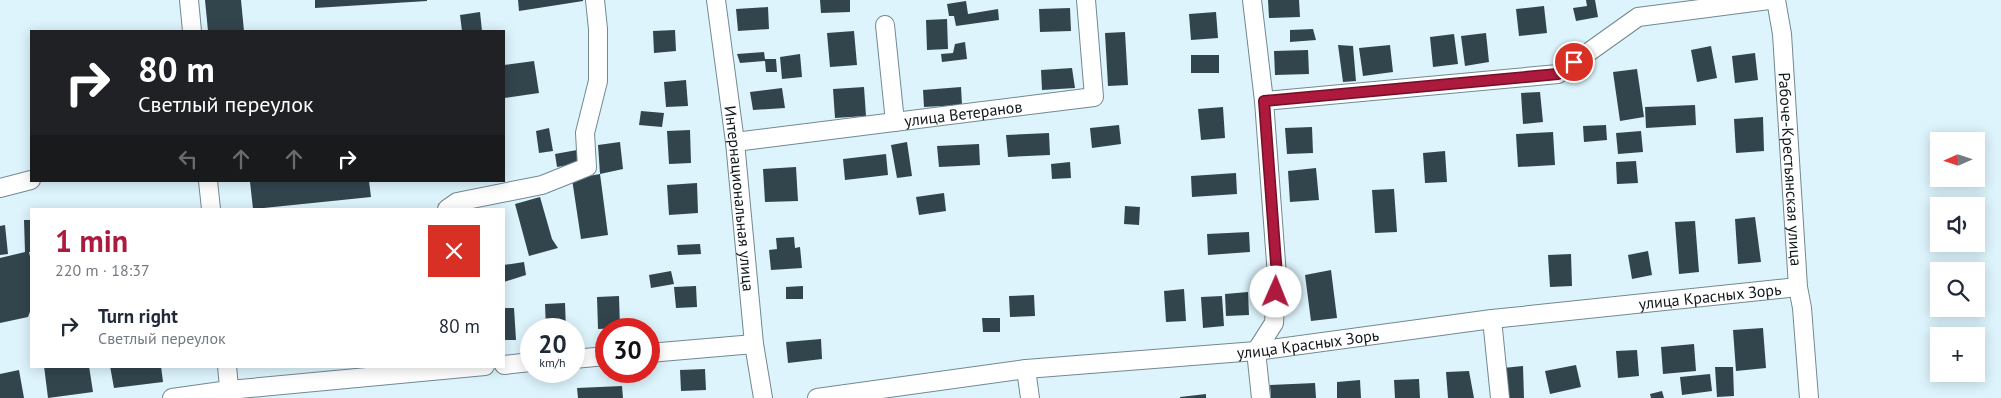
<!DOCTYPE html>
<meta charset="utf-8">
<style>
:root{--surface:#fff;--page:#f6f6f7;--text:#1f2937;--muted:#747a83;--accent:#ae1a3e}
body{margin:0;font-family:"PT Sans",sans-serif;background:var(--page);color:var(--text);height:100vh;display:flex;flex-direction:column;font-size:19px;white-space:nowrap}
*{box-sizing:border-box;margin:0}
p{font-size:16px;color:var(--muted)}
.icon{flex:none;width:28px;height:28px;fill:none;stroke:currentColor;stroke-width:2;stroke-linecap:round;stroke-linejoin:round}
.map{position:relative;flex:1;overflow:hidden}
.sheet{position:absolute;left:30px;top:208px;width:475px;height:160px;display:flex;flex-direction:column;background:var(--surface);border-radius:0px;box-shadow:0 2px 12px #0003}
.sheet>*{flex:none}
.top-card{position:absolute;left:30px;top:30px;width:475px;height:152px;border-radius:0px;box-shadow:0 2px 12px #0003;background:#202124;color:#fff;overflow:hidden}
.needle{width:32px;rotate:267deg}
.tools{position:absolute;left:1930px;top:132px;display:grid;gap:10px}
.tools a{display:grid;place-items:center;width:55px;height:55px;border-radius:0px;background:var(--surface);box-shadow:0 2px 12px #0003;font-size:25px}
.speed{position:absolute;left:520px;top:318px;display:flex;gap:10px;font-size:25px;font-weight:700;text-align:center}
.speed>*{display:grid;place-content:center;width:65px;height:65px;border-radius:50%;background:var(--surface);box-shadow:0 2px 12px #0003;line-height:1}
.speed small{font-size:12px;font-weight:400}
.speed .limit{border:8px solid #d22;background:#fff;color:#111}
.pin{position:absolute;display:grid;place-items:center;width:42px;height:42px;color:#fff;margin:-21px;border:2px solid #fff;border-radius:50%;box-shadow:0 1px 5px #0007}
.me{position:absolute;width:55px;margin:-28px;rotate:1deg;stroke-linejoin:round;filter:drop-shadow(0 0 4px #0008)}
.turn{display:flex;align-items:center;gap:18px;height:105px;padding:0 25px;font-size:22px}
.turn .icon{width:65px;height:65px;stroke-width:2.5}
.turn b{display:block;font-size:35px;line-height:42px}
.lanes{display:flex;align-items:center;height:48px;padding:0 25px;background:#0003;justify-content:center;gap:25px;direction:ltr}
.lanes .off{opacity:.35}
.round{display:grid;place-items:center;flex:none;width:52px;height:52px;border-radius:0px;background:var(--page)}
.overview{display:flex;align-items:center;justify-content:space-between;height:85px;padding:0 25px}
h1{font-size:30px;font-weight:600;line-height:38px;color:var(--accent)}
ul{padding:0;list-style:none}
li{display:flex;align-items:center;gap:15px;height:65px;padding:0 25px}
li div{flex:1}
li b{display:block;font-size:19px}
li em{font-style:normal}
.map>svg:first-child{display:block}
.building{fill:#32454d}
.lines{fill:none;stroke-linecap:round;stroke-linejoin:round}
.minor-casing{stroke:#738891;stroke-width:20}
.minor{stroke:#fff;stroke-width:18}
.route-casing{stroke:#711128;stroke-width:12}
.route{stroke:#ae1a3e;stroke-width:9}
.labels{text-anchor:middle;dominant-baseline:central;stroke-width:5;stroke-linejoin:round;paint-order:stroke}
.street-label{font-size:16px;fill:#0f171a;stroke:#fff}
</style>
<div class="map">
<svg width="2001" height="398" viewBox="0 0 2001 398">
<rect width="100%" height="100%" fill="#ddf4fd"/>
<!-- building -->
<path class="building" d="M 205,0 L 241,0 L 244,31 L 208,31 Z
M 315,0 L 427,0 L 427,1 L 315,8 Z
M 518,0 L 583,0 L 583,1 L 519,11 Z
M 820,0 L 850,0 L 850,12 L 821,13 Z
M 1268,0 L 1299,0 L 1300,17 L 1269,18 Z
M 1586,0 L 1595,0 L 1598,17 L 1576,21 L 1573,8 L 1587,6 Z
M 966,1 L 968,14 L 998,9 L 999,20 L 956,26 L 954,16 L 949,16 L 947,4 Z
M 1544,6 L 1547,33 L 1519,36 L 1516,9 Z
M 768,7 L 769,29 L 738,31 L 736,9 Z
M 1070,8 L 1071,31 L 1040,32 L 1039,9 Z
M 480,12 L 482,31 L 462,31 L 460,15 Z
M 1216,12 L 1218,38 L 1191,40 L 1189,14 Z
M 947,19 L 948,49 L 927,50 L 926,20 Z
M 1313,29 L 1316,40 L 1290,42 L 1290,30 Z
M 675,30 L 676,51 L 654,53 L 653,31 Z
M 854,31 L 857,65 L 830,67 L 827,33 Z
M 1125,32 L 1128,85 L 1108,86 L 1105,33 Z
M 1486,33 L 1489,62 L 1465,66 L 1461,36 Z
M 1454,34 L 1458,64 L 1433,67 L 1430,37 Z
M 965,42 L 967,59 L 942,62 L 941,54 L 953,53 L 955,44 Z
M 1338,45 L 1353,46 L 1356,81 L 1343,82 Z
M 1390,45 L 1393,72 L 1363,76 L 1359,48 Z
M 1711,46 L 1717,78 L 1697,82 L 1691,50 Z
M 1308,50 L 1309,74 L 1275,75 L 1274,51 Z
M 764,52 L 765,59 L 776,59 L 777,72 L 766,72 L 765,61 L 740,63 L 737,54 Z
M 1755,53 L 1758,80 L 1735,83 L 1732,56 Z
M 800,54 L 802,77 L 782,79 L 780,57 Z
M 1191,55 L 1219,55 L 1219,73 L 1191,73 Z
M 534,61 L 539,93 L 504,98 L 504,65 Z
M 1072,68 L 1075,88 L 1042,90 L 1041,70 Z
M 1637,69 L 1644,117 L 1620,121 L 1613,72 Z
M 686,80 L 688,106 L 666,107 L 664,82 Z
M 864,87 L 866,116 L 835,118 L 833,89 Z
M 961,87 L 962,105 L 924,107 L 923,90 Z
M 782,88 L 785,108 L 753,110 L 750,92 Z
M 1540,92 L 1543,122 L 1523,124 L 1521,93 Z
M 1695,105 L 1696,125 L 1646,128 L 1645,107 Z
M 1223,107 L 1225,138 L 1201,140 L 1198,109 Z
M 641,111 L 664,113 L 662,127 L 639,125 Z
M 1763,117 L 1764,151 L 1736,153 L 1734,119 Z
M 1119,125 L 1121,144 L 1092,148 L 1090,128 Z
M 1606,125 L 1607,140 L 1584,142 L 1583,126 Z
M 1312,127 L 1313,153 L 1287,154 L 1285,128 Z
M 549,128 L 553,151 L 539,153 L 536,131 Z
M 690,130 L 691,163 L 669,164 L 667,131 Z
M 1641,131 L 1643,152 L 1618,154 L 1616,133 Z
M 1553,132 L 1555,165 L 1518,167 L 1516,134 Z
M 1049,133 L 1050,155 L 1008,157 L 1006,135 Z
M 620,142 L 623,169 L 600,174 L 598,145 Z
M 907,142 L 912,176 L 897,178 L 891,145 Z
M 979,144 L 980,165 L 939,167 L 937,146 Z
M 577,150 L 580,163 L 557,167 L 555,154 Z
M 1445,151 L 1447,182 L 1425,183 L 1423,153 Z
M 886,154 L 888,175 L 845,180 L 843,159 Z
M 1636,161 L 1638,183 L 1617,184 L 1616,162 Z
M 1070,162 L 1071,178 L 1052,179 L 1051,164 Z
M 796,167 L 798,201 L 765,202 L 763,169 Z
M 1316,168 L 1319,200 L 1290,202 L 1288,171 Z
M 1236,173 L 1237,194 L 1192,197 L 1191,176 Z
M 600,174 L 608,235 L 581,239 L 572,179 Z
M 369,181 L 371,197 L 253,209 L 250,182 Z
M 697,183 L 698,213 L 669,215 L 667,185 Z
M 1394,189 L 1397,232 L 1375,233 L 1372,190 Z
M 944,193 L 946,211 L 919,215 L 916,197 Z
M 540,197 L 552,239 L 558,248 L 529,256 L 515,204 Z
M 1125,206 L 1140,207 L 1139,225 L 1124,224 Z
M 1755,217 L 1761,262 L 1738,264 L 1735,219 Z
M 24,220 L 31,220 L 31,252 L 29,252 L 31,261 L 31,309 L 28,317 L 0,323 L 0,258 L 25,252 Z
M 1695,221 L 1699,272 L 1679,274 L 1675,222 Z
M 5,225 L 8,254 L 0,255 L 0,226 Z
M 1249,232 L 1250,252 L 1208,255 L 1207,234 Z
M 794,237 L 795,248 L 800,247 L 802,268 L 771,270 L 769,250 L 777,249 L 776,238 Z
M 700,244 L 701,254 L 678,255 L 677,245 Z
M 1648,251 L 1652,275 L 1632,279 L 1628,255 Z
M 1571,254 L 1572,286 L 1550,287 L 1548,255 Z
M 524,262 L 526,275 L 504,282 L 504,265 Z
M 1331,270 L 1337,318 L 1311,321 L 1305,275 Z
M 671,271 L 674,284 L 651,288 L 649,275 Z
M 696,286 L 697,307 L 676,308 L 674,287 Z
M 803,286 L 803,299 L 786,299 L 786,287 Z
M 1184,289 L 1186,321 L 1166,322 L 1164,291 Z
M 1248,292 L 1249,315 L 1226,316 L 1225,294 Z
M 1034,295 L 1035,316 L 1010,317 L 1009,296 Z
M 619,296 L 620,328 L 598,329 L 597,297 Z
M 1222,296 L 1224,326 L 1203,328 L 1201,297 Z
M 565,303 L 566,329 L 546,329 L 545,304 Z
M 504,308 L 514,308 L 516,340 L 504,340 Z
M 982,318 L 1000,318 L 1000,332 L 983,332 Z
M 1763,328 L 1766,368 L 1736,371 L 1733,330 Z
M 821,339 L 822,359 L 788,363 L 786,342 Z
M 1694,344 L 1696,371 L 1663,374 L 1661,347 Z
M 1637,350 L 1639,376 L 1618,378 L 1616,351 Z
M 1576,365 L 1581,387 L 1550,394 L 1545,371 Z
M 44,366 L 89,366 L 93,392 L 48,398 Z
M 110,366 L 161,366 L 163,382 L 114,388 Z
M 1523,366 L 1524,398 L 1504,398 L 1503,368 Z
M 1715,367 L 1733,367 L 1734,396 L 1717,397 Z
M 705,369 L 706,390 L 681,391 L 680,370 Z
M 19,370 L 24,398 L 0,398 L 0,374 Z
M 1469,371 L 1474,398 L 1448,398 L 1446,372 Z
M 1710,374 L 1712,391 L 1682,395 L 1680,377 Z
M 1419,379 L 1420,398 L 1395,398 L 1394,380 Z
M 1360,380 L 1361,398 L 1337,398 L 1337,382 Z
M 1315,383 L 1316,398 L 1271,398 L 1270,385 Z
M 622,386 L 623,398 L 578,398 L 577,388 Z
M 1662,391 L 1664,398 L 1651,398 L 1650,394 Z
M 1206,394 L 1206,398 L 1180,398 L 1180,397 Z"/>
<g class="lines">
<!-- minor casing -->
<g class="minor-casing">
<g id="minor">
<path d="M 189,0 L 192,31"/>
<path id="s1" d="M 716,0 L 735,142 L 754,344 L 763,398"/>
<path d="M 1252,0 L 1264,101 L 1277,276 L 1274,323 L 1256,351 L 1261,398"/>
<path id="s2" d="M 1776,0 L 1782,34 L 1798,287 L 1802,308 L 1809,398"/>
<path d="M 885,25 L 895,122"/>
<path d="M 1264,101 L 1558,74 L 1638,17 L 1769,0"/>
<path id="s3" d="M 735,142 L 1094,97 L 1086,0"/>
<path d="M 208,181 L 211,209"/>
<path d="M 0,188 L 31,180"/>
<path d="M 447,209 L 457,202 L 542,185 L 587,167 L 585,133 L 598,81 L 598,29 L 595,0"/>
<path d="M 1492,319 L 1500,398"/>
<path d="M 649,353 L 754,344"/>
<path d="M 574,359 L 606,356"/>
<path d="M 504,365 L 531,362"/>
<path d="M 227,366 L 230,398"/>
<path d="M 1026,369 L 1030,398"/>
<path d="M 172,398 L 229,390 L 485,366"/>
<path id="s4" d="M 817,398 L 1026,369 L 1256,351 L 1492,319 L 1798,287"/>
</g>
</g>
<!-- minor -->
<use href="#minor" class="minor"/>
</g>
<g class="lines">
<!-- route casing -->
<g class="route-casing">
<path id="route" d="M 1276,292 L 1277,276 L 1264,101 L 1558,74 L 1574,62"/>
</g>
<!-- route -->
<use href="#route" class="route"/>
</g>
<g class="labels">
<!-- street labels -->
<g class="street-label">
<text stroke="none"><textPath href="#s3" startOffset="230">улица Ветеранов</textPath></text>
<text stroke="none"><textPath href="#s2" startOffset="170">Рабоче-Крестьянская улица</textPath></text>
<text stroke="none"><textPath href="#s1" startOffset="200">Интернациональная улица</textPath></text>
<text stroke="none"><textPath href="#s4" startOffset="899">улица Красных Зорь</textPath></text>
<text stroke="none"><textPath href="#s4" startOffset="494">улица Красных Зорь</textPath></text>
</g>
</g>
</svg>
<div class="tools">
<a><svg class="needle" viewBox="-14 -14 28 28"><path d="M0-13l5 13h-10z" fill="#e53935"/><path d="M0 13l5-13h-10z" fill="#747a83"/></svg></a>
<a><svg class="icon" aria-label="sound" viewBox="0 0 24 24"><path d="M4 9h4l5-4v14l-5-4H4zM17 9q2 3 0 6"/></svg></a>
<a><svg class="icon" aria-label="search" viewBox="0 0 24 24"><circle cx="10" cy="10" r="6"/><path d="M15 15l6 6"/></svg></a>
<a>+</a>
</div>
<div class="speed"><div>20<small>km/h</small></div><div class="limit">30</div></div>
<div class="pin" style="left:1574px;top:62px;background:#d93025"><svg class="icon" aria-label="arrive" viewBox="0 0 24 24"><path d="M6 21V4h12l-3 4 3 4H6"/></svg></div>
<svg class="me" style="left:1276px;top:292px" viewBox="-20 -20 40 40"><circle r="19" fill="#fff"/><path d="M0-13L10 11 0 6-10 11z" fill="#ae1a3e"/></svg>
<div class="top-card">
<div class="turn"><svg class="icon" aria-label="right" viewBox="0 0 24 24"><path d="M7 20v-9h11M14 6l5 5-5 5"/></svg><div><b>80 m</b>Светлый переулок</div></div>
<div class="lanes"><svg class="icon off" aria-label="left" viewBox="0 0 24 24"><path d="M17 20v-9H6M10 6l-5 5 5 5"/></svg><svg class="icon off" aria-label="ahead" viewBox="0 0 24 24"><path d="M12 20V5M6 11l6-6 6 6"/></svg><svg class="icon off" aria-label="ahead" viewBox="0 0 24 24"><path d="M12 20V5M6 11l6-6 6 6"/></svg><svg class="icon" aria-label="right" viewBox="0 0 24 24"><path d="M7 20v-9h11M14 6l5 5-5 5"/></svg></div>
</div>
<section class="sheet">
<div class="overview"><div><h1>1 min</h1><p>220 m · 18:37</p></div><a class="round" style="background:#d93025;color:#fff"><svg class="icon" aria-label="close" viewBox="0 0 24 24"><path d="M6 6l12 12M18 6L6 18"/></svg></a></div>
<ul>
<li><svg class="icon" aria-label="right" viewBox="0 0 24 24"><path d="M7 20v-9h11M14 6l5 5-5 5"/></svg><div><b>Turn right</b><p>Светлый переулок</p></div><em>80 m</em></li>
</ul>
</section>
</div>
